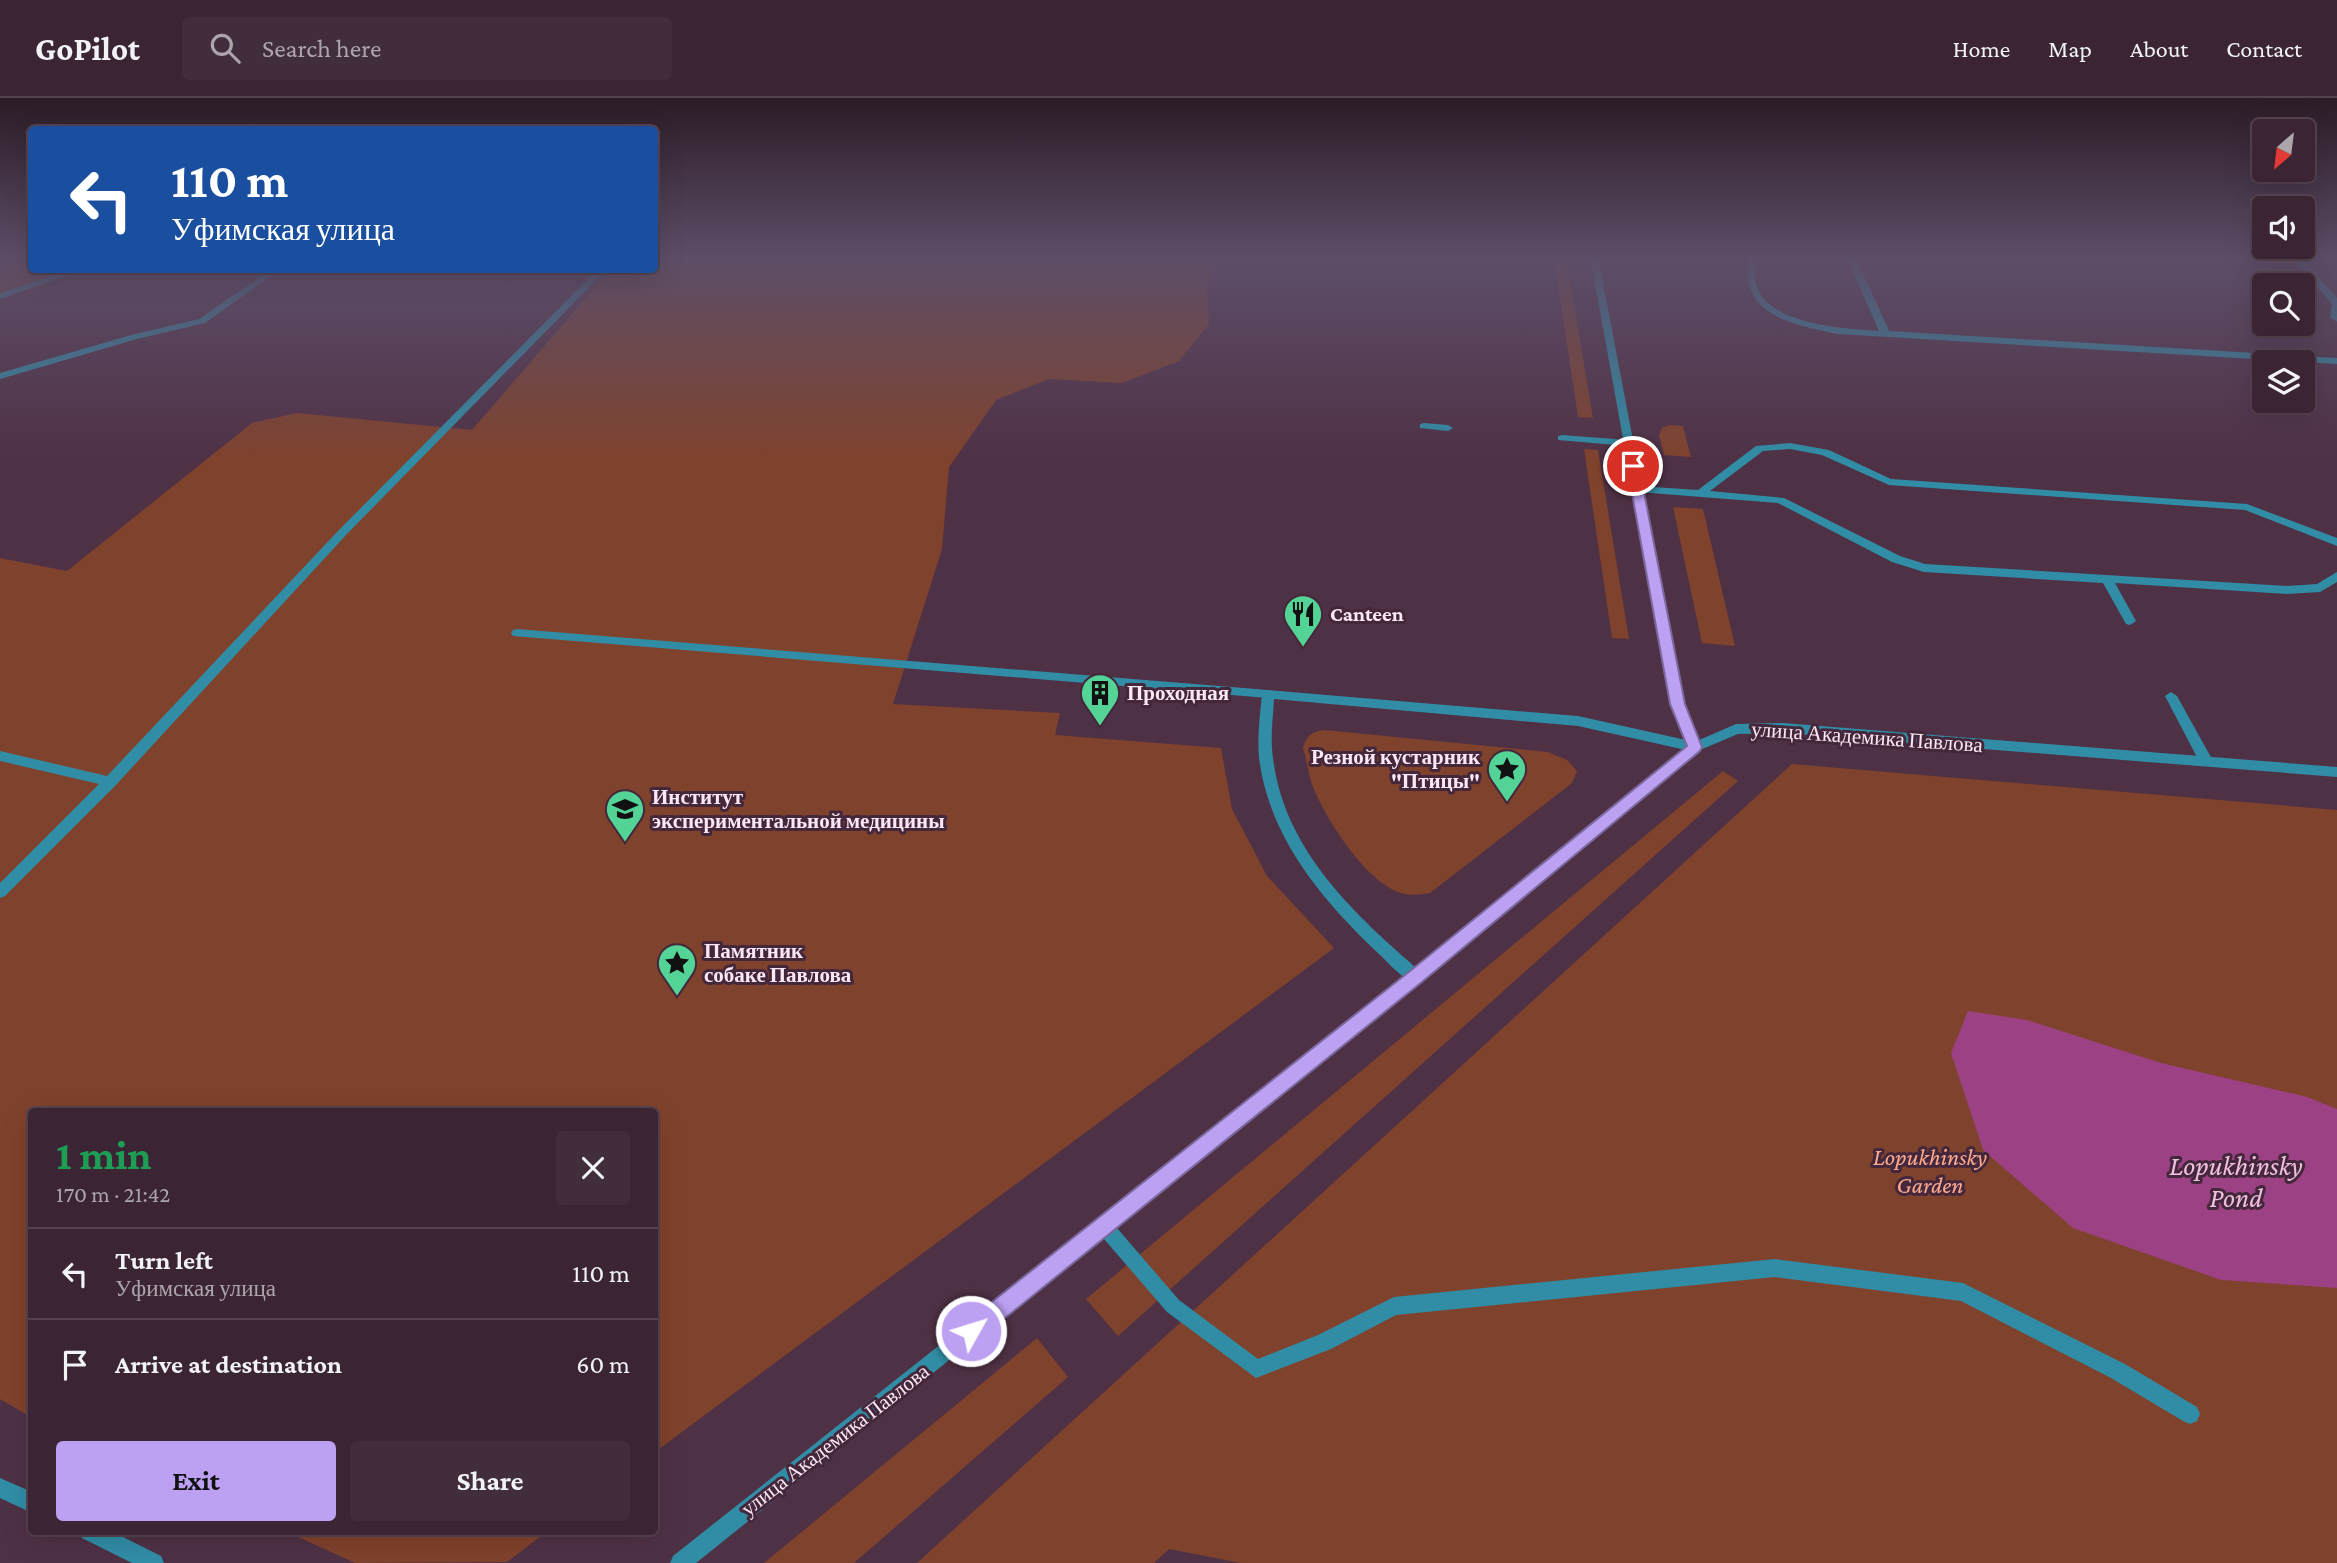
<!DOCTYPE html>
<meta charset="utf-8">
<style>
:root{--surface:#3b2534;--page:#422d3c;--text:#f1f3f6;--muted:#aca5ac;--line:#54424f;--accent:#bca0f2}
body{margin:0;font-family:"Crimson Pro",serif;background:var(--page);color:var(--text);height:100vh;display:flex;flex-direction:column;font-size:26px;white-space:nowrap}
*{box-sizing:border-box;margin:0}
p{font-size:23px;color:var(--muted)}
.icon{flex:none;width:38px;height:38px;fill:none;stroke:currentColor;stroke-width:2;stroke-linecap:round;stroke-linejoin:round}
.map{position:relative;flex:1;overflow:hidden}
.sheet{position:absolute;left:28px;top:1010px;width:630px;height:427px;display:flex;flex-direction:column;background:var(--surface);border-radius:7px;box-shadow:0 7px 28px #0002,0 0 0 2px var(--line)}
.sheet>*{flex:none}
.top-card{position:absolute;left:28px;top:28px;width:630px;height:147px;border-radius:7px;box-shadow:0 7px 28px #0002,0 0 0 2px var(--line);background:#1a4fa0;color:#fff;overflow:hidden}
.needle{width:46px;rotate:208deg}
.tools{position:absolute;left:2252px;top:21px;display:grid;gap:14px}
.tools a{display:grid;place-items:center;width:63px;height:63px;border-radius:7px;background:var(--surface);box-shadow:0 7px 28px #0002,0 0 0 2px var(--line);font-size:35px}
.pin{position:absolute;display:grid;place-items:center;width:60px;height:60px;color:#fff;margin:-30px;border:4px solid #fff;border-radius:50%;box-shadow:0 2px 7px #0007}
.me{position:absolute;width:77px;margin:-38px;rotate:51deg;stroke-linejoin:round;filter:drop-shadow(0 0 5px #0008)}
.turn{display:flex;align-items:center;gap:24px;height:147px;padding:0 28px;font-size:32px}
.turn .icon{width:91px;height:91px;stroke-width:2.5}
.turn b{display:block;font-size:49px;line-height:60px}
.round{display:grid;place-items:center;flex:none;width:74px;height:74px;border-radius:7px;background:var(--page)}
.head{display:flex;align-items:center;justify-content:space-between;height:119px;padding:0 28px}
h1{font-size:42px;font-weight:700;line-height:52px;color:#1e9e55}
.primary-button{display:flex;gap:14px;margin-top:auto;padding:14px 28px}
.primary-button a{flex:1;height:80px;border-radius:7px;background:var(--accent);color:#111;font-size:28px;font-weight:700;line-height:80px;text-align:center}
.primary-button a+a{background:var(--page);color:var(--text)}
ul{padding:0;list-style:none}
li{display:flex;align-items:center;gap:21px;height:91px;padding:0 28px;border-top:2px solid var(--line)}
li div{flex:1}
li b{display:block;font-size:26px}
li em{font-style:normal}
header{display:flex;align-items:center;gap:42px;box-sizing:border-box;height:98px;padding:0 35px;background:var(--surface);border-bottom:2px solid var(--line)}
header strong{font-size:33px}
nav{display:flex;gap:38px;margin-inline-start:auto;font-size:24px}
.search{width:490px;height:63px;background:var(--page);display:flex;align-items:center;gap:18px;box-sizing:border-box;padding:0 24px;border-radius:7px;color:var(--muted);font-size:26px}
.map>svg:first-child{display:block}
.green{fill:#7f422d}
.water{fill:#9c4183}
.lines{fill:none;stroke-linecap:round;stroke-linejoin:round}
.service{fill:#318da6;fill-rule:evenodd}
.minor{fill:#318da6;fill-rule:evenodd}
.tertiary{fill:#318da6;fill-rule:evenodd}
.route{fill:#bca0f2;stroke:#7a689d;stroke-width:2}
.labels{text-anchor:middle;dominant-baseline:central;stroke-width:6;stroke-linejoin:round;paint-order:stroke}
.poi-label{font-size:21px;font-weight:bold;fill:#fbe8f4;stroke:#44273b;text-anchor:start}
.street-label{font-size:21px;fill:#fbe8f4;stroke:#44273b}
.near-park-label{font-size:24px;font-style:italic;fill:#fdab8f;stroke:#44273b}
.near-water-label{font-size:28px;font-style:italic;fill:#f1c0e0;stroke:#44273b}
</style>
<header>
<strong>GoPilot</strong>
<div class="search"><svg class="icon" aria-label="search" viewBox="0 0 24 24"><circle cx="10" cy="10" r="6"/><path d="M15 15l6 6"/></svg>Search here</div>
<nav><a>Home</a><a>Map</a><a>About</a><a>Contact</a></nav>
</header>
<div class="map">
<svg width="2337" height="1465" viewBox="0 0 2337 1465">
<rect width="100%" height="100%" fill="#4f3145"/>
<!-- green -->
<path class="green" d="M 655,158 L 1214,158 L 1207,194 L 1209,226 L 1179,263 L 1122,285 L 1049,281 L 996,302 L 949,369 L 942,451 L 893,606 L 1060,615 L 1055,637 L 1221,650 L 1232,711 L 1267,778 L 1334,850 L 655,1354 L 654,1013 L 32,1013 L 31,1319 L 0,1301 L 0,460 L 67,473 L 252,325 L 297,315 L 472,332 L 610,172 L 654,172 Z
M 31,160 L 32,172 L 71,172 L 0,195 L 0,169 Z
M 1554,160 L 1566,160 L 1593,320 L 1578,319 Z
M 1669,327 L 1683,328 L 1691,359 L 1664,357 L 1659,337 L 1662,330 Z
M 1584,351 L 1598,352 L 1629,541 L 1612,540 Z
M 1673,409 L 1703,411 L 1735,548 L 1702,545 Z
M 1324,632 L 1548,654 L 1567,662 L 1577,673 L 1572,685 L 1430,795 C 1419,797 1409,798 1398,794 C 1366,782 1330,727 1316,696 C 1309,682 1307,664 1303,649 C 1307,637 1312,634 1324,632 Z
M 1792,666 L 2337,712 L 2337,1465 L 1241,1465 L 1169,1451 L 1154,1465 L 917,1465 Z
M 1723,673 L 1738,683 L 1118,1238 L 1086,1201 Z
M 1037,1240 L 1068,1279 L 854,1465 L 764,1465 Z
M 285,1433 L 548,1433 L 507,1464 L 355,1465 Z"/>
<!-- water -->
<path class="water" d="M 1968,913 L 2027,922 L 2161,965 L 2307,999 L 2337,1011 L 2337,1190 L 2221,1182 L 2073,1130 L 1983,1052 L 1951,955 Z"/>
<g class="lines">
<!-- service -->
<path class="service" d="M 1749,158 L 1757,158 C 1756,169 1753,180 1758,191 C 1773,227 1846,231 1879,233 L 1846,158 L 1855,158 L 1889,233 L 2337,260 L 2337,266 L 1838,236 C 1792,226 1738,218 1749,158 Z
M 2250,158 L 2301,159 L 2337,200 L 2337,224 L 2330,219 L 2332,206 L 2295,163 L 2254,161 Z
M 71,172 L 82,172 L 0,201 L 0,195 Z
M 270,172 L 279,172 L 205,225 L 137,241 L 0,281 L 0,275 L 131,237 L 199,221 Z
M 597,172 L 606,172 L 346,437 L 115,688 L 5,798 L 0,800 L 0,785 L 99,686 L 0,663 L 0,653 L 107,678 L 338,433 Z
M 1424,325 L 1448,327 L 1453,330 L 1448,333 L 1420,330 L 1420,326 Z
M 1562,337 L 1628,342 L 1633,345 L 1628,348 L 1558,342 L 1558,338 Z
M 1790,345 L 1829,352 L 1891,381 L 2247,406 L 2337,440 L 2337,448 L 2245,412 L 1889,387 L 1822,357 L 1790,351 L 1763,353 L 1710,393 L 1784,400 L 1900,458 L 1925,466 L 2287,488 L 2317,486 L 2337,474 L 2337,484 L 2320,494 L 2287,496 L 2115,485 L 2136,523 L 2130,527 L 2126,526 L 2103,485 L 1924,474 L 1892,464 L 1778,405 L 1638,394 L 1633,391 L 1638,388 L 1698,392 L 1756,348 Z
M 517,531 L 1268,592 L 1274,596 L 1268,600 L 513,538 L 511,535 L 513,532 Z
M 2171,594 L 2177,598 L 2213,663 L 2211,666 L 2201,666 L 2199,663 L 2165,598 Z
M 1104,1120 L 1110,1122 L 1179,1202 L 1258,1261 L 1318,1237 L 1394,1199 L 1775,1161 L 1963,1185 L 2125,1266 L 2197,1309 L 2200,1316 L 2197,1323 L 2190,1326 L 2183,1323 L 2111,1280 L 1961,1203 L 1775,1179 L 1396,1217 L 1331,1251 L 1256,1280 L 1167,1214 L 1098,1134 L 1095,1128 L 1098,1122 Z"/>
<!-- minor -->
<path class="minor" d="M 1590,158 L 1598,158 L 1683,606 L 1702,649 L 1695,654 L 1578,628 L 1274,601 C 1273,620 1270,640 1273,660 C 1284,752 1355,817 1421,874 L 1424,879 L 1421,884 C 1407,888 1389,865 1379,856 C 1323,803 1269,740 1259,660 C 1257,639 1260,617 1262,596 L 1268,592 L 1578,618 L 1686,642 L 1671,606 Z
M 0,1380 L 32,1394 L 32,1415 L 0,1400 Z
M 79,1433 L 111,1433 L 161,1458 L 164,1465 L 132,1465 L 82,1440 Z"/>
<!-- tertiary -->
<path class="tertiary" d="M 1783,625 L 2337,669 L 2337,679 L 1783,635 L 1738,636 L 1700,652 L 1421,884 L 696,1465 L 670,1465 L 673,1458 L 1411,874 L 1690,646 L 1736,626 Z"/>
</g>
<!-- sky -->
<linearGradient id="sky" x2="0" y2="1"><stop stop-color="#2b1b26"/><stop offset="0.44" stop-color="#5d4e68"/><stop offset="1" stop-color="#5d4e68" stop-opacity="0"/></linearGradient>
<rect width="2337" height="363" fill="url(#sky)"/>
<!-- route -->
<path class="route" d="M 1633,364 L 1639,368 L 1685,606 L 1702,649 L 1700,653 L 1422,884 L 979,1241 L 971,1244 L 964,1241 L 961,1233 L 964,1226 L 1410,873 L 1687,648 L 1670,606 L 1627,368 Z"/>
<!-- icons -->
<defs>
<g id="restaurant-pin" transform="scale(2.0125)"><path d="M0 17L-7.5 6A9.5 9.5 0 1 1 7.5 6Z" fill="#53d396" stroke="#44273b"/><path d="M-5-6h1v4h1v-4h1v4h1v-4h1v5L-1.5 .5V6h-2V.5L-5-1ZM5-6V6H3V1.5H1.5Q1.5-4 5-6Z" fill="#111"/></g>
<g id="building-pin" transform="scale(2.0125)"><path d="M0 17L-7.5 6A9.5 9.5 0 1 1 7.5 6Z" fill="#53d396" stroke="#44273b"/><path d="M-4-6H4V6H1V3H-1V6H-4ZM-2.5-4.3h1.7v1.8h-1.7ZM.8-4.3h1.7v1.8H.8ZM-2.5-1h1.7V.8h-1.7ZM.8-1h1.7V.8H.8Z" fill="#111"/></g>
<g id="sight-pin" transform="scale(2.0125)"><path d="M0 17L-7.5 6A9.5 9.5 0 1 1 7.5 6Z" fill="#53d396" stroke="#44273b"/><path d="M0-6L1.8-2.2L6-1.7L2.9 1.2L3.7 5.4L0 3.3L-3.7 5.4L-2.9 1.2L-6-1.7L-1.8-2.2Z" fill="#111"/></g>
<g id="university-pin" transform="scale(2.0125)"><path d="M0 17L-7.5 6A9.5 9.5 0 1 1 7.5 6Z" fill="#53d396" stroke="#44273b"/><path d="M0-5L7-2L0 1L-7-2ZM-4 1L0 2.5L4 1V4Q0 6-4 4Z" fill="#111"/></g>
</defs>
<g fill-rule="evenodd">
<use href="#restaurant-pin" x="1303" y="516"/>
<use href="#building-pin" x="1100" y="595"/>
<use href="#sight-pin" x="1507" y="671"/>
<use href="#university-pin" x="625" y="711"/>
<use href="#sight-pin" x="677" y="865"/>
</g>
<g class="labels">
<!-- poi labels -->
<g class="poi-label">
<text x="1330" y="516">Canteen</text>
<text x="1127" y="595">Проходная</text>
<text x="1480" y="659" text-anchor="end">Резной кустарник<tspan x="1480" dy="24">"Птицы"</tspan></text>
<text x="652" y="699">Институт<tspan x="652" dy="24">экспериментальной медицины</tspan></text>
<text x="704" y="853">Памятник<tspan x="704" dy="24">собаке Павлова</tspan></text>
</g>
<!-- street labels -->
<g class="street-label">
<text transform="translate(1867 639) rotate(4)">улица Академика Павлова</text>
<text transform="translate(835 1342) rotate(-38)">улица Академика Павлова</text>
</g>
<!-- near-park labels -->
<g class="near-park-label">
<text x="1930" y="1058">Lopukhinsky<tspan x="1930" dy="28">Garden</tspan></text>
</g>
<!-- near-water labels -->
<g class="near-water-label">
<text x="2236" y="1067">Lopukhinsky<tspan x="2236" dy="32">Pond</tspan></text>
</g>
</g>
</svg>
<div class="tools">
<a><svg class="needle" viewBox="-14 -14 28 28"><path d="M0-13l5 13h-10z" fill="#e53935"/><path d="M0 13l5-13h-10z" fill="#aca5ac"/></svg></a>
<a><svg class="icon" aria-label="sound" viewBox="0 0 24 24"><path d="M4 9h4l5-4v14l-5-4H4zM17 9q2 3 0 6"/></svg></a>
<a><svg class="icon" aria-label="search" viewBox="0 0 24 24"><circle cx="10" cy="10" r="6"/><path d="M15 15l6 6"/></svg></a>
<a><svg class="icon" aria-label="layers" viewBox="0 0 24 24"><path d="M12 4l9 5-9 5-9-5zM3 14l9 5 9-5"/></svg></a>
</div>
<div class="pin" style="left:1633px;top:368px;background:#d93025"><svg class="icon" aria-label="arrive" viewBox="0 0 24 24"><path d="M6 21V4h12l-3 4 3 4H6"/></svg></div>
<svg class="me" style="left:971px;top:1233px" viewBox="-20 -20 40 40"><circle r="17" fill="#bca0f2" stroke="#fff" stroke-width="3"/><path d="M0-11L8 9 0 5-8 9z" fill="#fff"/></svg>
<div class="top-card">
<div class="turn"><svg class="icon" aria-label="left" viewBox="0 0 24 24"><path d="M17 20v-9H6M10 6l-5 5 5 5"/></svg><div><b>110 m</b>Уфимская улица</div></div>
</div>
<section class="sheet">
<div class="head"><div><h1>1 min</h1><p>170 m · 21:42</p></div><a class="round"><svg class="icon" aria-label="close" viewBox="0 0 24 24"><path d="M6 6l12 12M18 6L6 18"/></svg></a></div>
<ul>
<li><svg class="icon" aria-label="left" viewBox="0 0 24 24"><path d="M17 20v-9H6M10 6l-5 5 5 5"/></svg><div><b>Turn left</b><p>Уфимская улица</p></div><em>110 m</em></li>
<li><svg class="icon" aria-label="arrive" viewBox="0 0 24 24"><path d="M6 21V4h12l-3 4 3 4H6"/></svg><div><b>Arrive at destination</b></div><em>60 m</em></li>
</ul>
<div class="primary-button"><a>Exit</a><a>Share</a></div>
</section>
</div>
